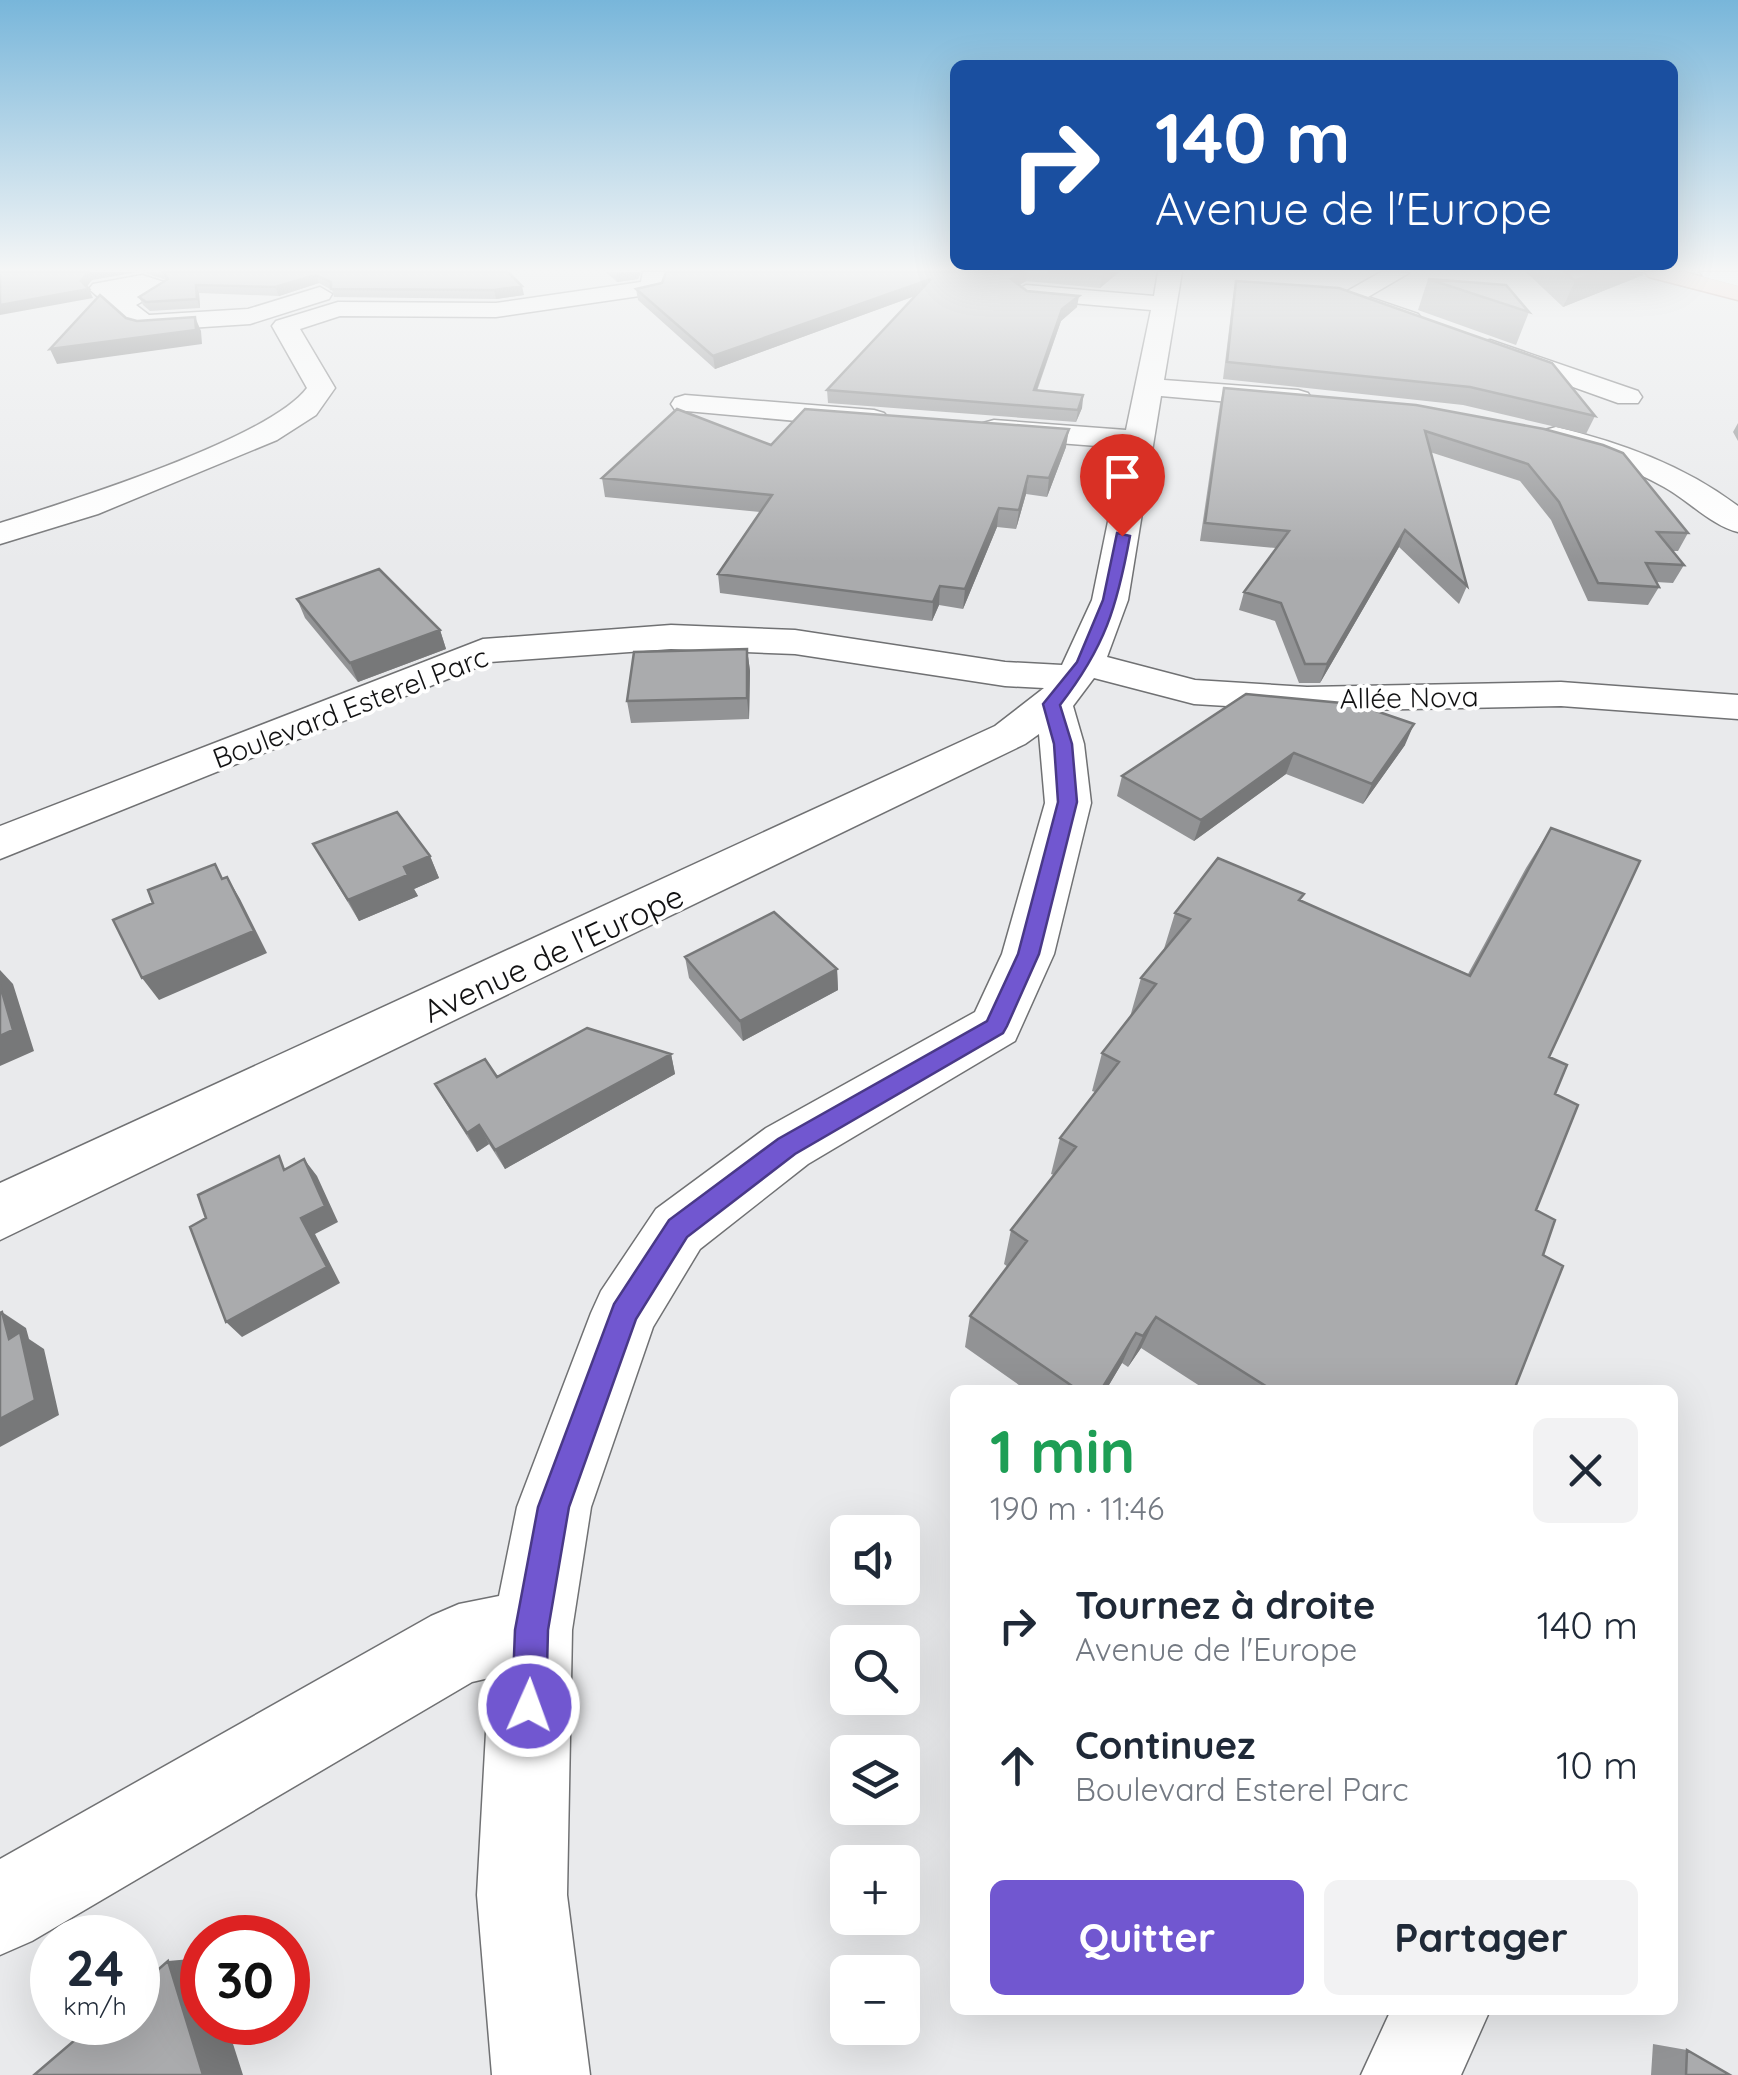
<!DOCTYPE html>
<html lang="fr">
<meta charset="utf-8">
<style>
:root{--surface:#fff;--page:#f2f2f3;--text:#1f2937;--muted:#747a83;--accent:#7157d0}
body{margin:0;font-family:Quicksand,sans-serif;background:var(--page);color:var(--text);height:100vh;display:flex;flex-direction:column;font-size:38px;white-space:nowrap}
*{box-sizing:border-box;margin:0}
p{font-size:32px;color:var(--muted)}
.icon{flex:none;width:55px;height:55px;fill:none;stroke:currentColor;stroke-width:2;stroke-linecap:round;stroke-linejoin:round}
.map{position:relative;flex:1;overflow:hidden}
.side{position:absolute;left:950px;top:1385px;width:728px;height:630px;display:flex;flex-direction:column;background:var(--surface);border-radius:15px;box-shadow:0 10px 40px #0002}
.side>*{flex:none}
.guide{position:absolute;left:950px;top:60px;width:728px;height:210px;border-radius:15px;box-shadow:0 10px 40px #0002;background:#1a4fa0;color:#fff;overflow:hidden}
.fabs{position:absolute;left:830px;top:1515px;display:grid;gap:20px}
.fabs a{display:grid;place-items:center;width:90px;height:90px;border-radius:15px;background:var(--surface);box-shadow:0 10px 40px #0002;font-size:50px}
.speed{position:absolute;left:30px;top:1915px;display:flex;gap:20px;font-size:50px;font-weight:700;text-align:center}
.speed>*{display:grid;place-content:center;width:130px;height:130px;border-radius:50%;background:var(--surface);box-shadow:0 10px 40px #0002;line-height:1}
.speed small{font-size:25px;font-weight:400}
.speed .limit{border:15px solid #d22;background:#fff;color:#111}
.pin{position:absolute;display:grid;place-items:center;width:85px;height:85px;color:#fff;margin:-102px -42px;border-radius:50% 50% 50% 0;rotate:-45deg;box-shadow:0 0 10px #0007}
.pin .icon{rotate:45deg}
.me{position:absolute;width:110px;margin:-55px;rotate:2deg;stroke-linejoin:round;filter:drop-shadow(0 0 8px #0008)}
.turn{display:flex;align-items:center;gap:35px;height:210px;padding:0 40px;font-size:45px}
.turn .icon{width:130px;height:130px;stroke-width:2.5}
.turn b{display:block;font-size:70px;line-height:85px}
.round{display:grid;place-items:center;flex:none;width:105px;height:105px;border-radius:15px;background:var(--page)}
.headline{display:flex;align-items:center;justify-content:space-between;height:170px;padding:0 40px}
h1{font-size:60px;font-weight:700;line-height:75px;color:#1e9e55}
.cta{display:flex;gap:20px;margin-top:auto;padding:20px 40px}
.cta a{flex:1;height:115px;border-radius:15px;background:var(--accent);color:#fff;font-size:40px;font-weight:700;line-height:115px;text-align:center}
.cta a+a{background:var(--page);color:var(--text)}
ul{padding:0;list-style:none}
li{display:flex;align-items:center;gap:30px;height:140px;padding:0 40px}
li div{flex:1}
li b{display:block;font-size:38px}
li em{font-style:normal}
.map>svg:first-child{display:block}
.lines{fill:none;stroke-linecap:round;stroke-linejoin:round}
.minor-casing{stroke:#707173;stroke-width:3}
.major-casing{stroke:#aa7b6e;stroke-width:3}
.minor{fill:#fff;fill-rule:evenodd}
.major{fill:#fdd2c5;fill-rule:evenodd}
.wall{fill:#929395}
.shaded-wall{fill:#777879}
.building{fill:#aaabad;stroke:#777879;stroke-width:2.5}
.route{fill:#7157d0;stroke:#493987;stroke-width:2.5}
.labels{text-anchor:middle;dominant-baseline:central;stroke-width:8;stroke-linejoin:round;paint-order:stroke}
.far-street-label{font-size:28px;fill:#121213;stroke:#fff}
.street-label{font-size:32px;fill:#121213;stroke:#fff}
</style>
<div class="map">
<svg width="1738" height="2075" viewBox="0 0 1738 2075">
<rect width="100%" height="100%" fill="#e9eaec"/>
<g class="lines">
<!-- minor casing -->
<g class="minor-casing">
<path id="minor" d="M 643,272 L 667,272 L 660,293 L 496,317 L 340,316 L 300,329 L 335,388 L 316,415 L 277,440 L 98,514 L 0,544 L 0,523 C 67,502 269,439 307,388 L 272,326 L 276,321 L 338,302 L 496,303 L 641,282 Z
M 1158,272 L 1182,272 L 1164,380 L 1298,390 L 1308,393 L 1312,399 L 1308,405 L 1298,408 L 1161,396 L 1128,600 L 1107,657 L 1195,680 L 1307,687 L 1561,682 L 1738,695 L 1738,719 L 1561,706 L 1307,711 L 1194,704 L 1094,678 L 1073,706 L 1084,744 L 1091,803 L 1054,954 L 1015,1041 L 808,1164 L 700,1249 L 653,1327 L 591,1507 L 572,1630 L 567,1895 L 590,2075 L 492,2075 L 477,1895 L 489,1678 L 472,1682 L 32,1941 L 0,1955 L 0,1859 L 431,1616 L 459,1604 L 499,1596 L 517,1507 L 591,1313 L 601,1291 L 656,1209 L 766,1128 L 975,1012 L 1002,954 L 1045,803 L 1039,734 L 1025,744 L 0,1240 L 0,1183 L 995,726 L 1044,688 L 1005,686 L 795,654 L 671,649 L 490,662 L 0,859 L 0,826 L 483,639 L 671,625 L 795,630 L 1005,662 L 1062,665 L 1092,600 L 1123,448 L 994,438 L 983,435 L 979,429 L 983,423 L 994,420 L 1126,430 L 1151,310 L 1026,299 L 1014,292 L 1026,285 L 1154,296 Z
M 1381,272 L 1409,273 L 1368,297 L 1418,314 L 1422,319 L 1418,324 L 1400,324 L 1338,303 L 1335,298 Z
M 1700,272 L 1738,272 L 1738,286 L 1704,277 Z
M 142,275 L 164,282 L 168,287 L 136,305 L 149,315 L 248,309 L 320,287 L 332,294 L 329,299 L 250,324 L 143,331 L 134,328 L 89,289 L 93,284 Z
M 1490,340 L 1638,391 L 1642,397 L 1638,403 L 1618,403 L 1481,354 L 1477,348 L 1481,342 Z
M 685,395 L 874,410 L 884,413 L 889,419 L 884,425 L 874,428 L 675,410 L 671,404 L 675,398 Z
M 1556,427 C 1622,443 1683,465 1738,506 L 1738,532 C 1712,526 1688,500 1664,487 C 1627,466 1587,453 1545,442 L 1541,436 L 1545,430 Z
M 1391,2010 L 1490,2010 L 1461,2075 L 1361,2075 Z"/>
</g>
<!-- major casing -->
<g class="major-casing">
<path id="major" d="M 1645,272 L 1684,272 L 1738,286 L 1738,300 L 1649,277 Z"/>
</g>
<!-- minor -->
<use href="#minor" class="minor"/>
<!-- major -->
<use href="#major" class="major"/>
</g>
<!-- wall -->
<path class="wall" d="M 143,272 L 508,272 L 524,295 L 496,299 L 334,297 L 332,290 L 319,283 L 279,296 L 199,293 L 200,308 L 150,311 L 143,305 L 139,297 L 166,280 Z
M 606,272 L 641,272 L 638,279 L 617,282 Z
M 666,272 L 1119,272 L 1100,288 L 1026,281 L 1019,285 L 1027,291 L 1077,307 L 1061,321 L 1037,391 L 1083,395 L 1082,408 L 1076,422 L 828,403 L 827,390 L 915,296 L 715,369 L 638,300 L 636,289 L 662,283 Z
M 1526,272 L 1644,272 L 1643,275 L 1563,307 Z
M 1428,279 L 1529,312 L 1516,345 L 1418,310 Z
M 1236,281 L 1595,416 L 1586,434 L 1463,405 L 1223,379 L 1233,297 Z
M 1224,388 L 1416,405 L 1688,533 L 1678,551 L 1673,551 L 1684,565 L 1673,583 L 1656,582 L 1659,587 L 1648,605 L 1588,601 L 1551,520 L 1520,481 L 1430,452 L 1467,586 L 1459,604 L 1399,547 L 1320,683 L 1299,683 L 1275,621 L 1239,610 L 1244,592 L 1276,548 L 1200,541 L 1220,404 Z
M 1738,423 L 1738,441 L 1733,432 Z
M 771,445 L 1066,447 L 1047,497 L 1026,494 L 1016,529 L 997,527 L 963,609 L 939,605 L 932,621 L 720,593 L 718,574 L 760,512 L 605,497 L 602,478 Z
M 297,599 L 440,630 L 446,649 L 358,682 L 305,618 Z
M 747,649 L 750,671 L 749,719 L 631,723 L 627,701 Z
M 1376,711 L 1405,745 L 1363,804 L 1286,774 L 1194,841 L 1117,796 L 1122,776 Z
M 1551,828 L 1549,1057 L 1555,1094 L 1536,1210 L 1543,1255 L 1514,1390 L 1206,1390 L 1141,1348 L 1128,1367 L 1122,1363 L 1106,1390 L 1026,1390 L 965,1347 L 970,1316 L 1008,1267 L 1004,1264 L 1011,1230 L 1054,1175 L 1051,1174 L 1060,1138 L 1095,1092 L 1092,1091 L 1102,1053 L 1130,1017 L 1141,978 L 1163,952 L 1175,913 L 1301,901 L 1468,974 L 1526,868 Z
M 313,844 L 430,856 L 439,878 L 414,889 L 418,896 L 359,921 Z
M 685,957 L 837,969 L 838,990 L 743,1041 L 689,978 Z
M 671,1054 L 675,1074 L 505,1169 L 489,1144 L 477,1152 L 446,1103 L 435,1084 Z
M 1653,2044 L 1687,2050 L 1730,2075 L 1651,2075 Z"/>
<!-- shaded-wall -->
<path class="shaded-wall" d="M 88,272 L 138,272 L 92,280 L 85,289 L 81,281 Z
M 625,272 L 641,272 L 638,279 L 617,282 L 616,273 Z
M 1024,272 L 1027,272 L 1026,281 L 1010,291 L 1011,279 Z
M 1107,272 L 1119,272 L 1100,288 L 1102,276 Z
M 1597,272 L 1644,272 L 1643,275 L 1563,307 L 1575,281 Z
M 316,275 L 319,283 L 279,296 L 275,287 Z
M 931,279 L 931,290 L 715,369 L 713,356 Z
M 196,285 L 199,293 L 200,308 L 197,299 Z
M 522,286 L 524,295 L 496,299 L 494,290 Z
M 89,289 L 93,298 L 0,315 L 0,305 Z
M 1079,296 L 1077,307 L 1061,321 L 1032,403 L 1034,390 L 1062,309 Z
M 195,317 L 201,331 L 202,344 L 57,364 L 50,349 Z
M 1083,395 L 1082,408 L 1076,422 L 1078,410 Z
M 1069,429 L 1066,447 L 1047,497 L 1049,478 Z
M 1028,476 L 1026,494 L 1016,529 L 1019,510 Z
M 999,508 L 997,527 L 963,609 L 965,589 Z
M 1405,530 L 1399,547 L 1320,683 L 1327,664 Z
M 940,586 L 939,605 L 932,621 L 933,602 Z
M 440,630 L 446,649 L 358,682 L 350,663 Z
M 747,649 L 750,671 L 749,719 L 747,698 Z
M 1414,724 L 1405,745 L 1363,804 L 1372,784 Z
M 1294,753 L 1286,774 L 1194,841 L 1201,820 Z
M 430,856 L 439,878 L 414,889 L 418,896 L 359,921 L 348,900 L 404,867 Z
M 227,877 L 240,899 L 267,953 L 159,1000 L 142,978 Z
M 837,969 L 838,990 L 743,1041 L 740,1021 Z
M 0,970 L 13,984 L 34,1051 L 0,1066 Z
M 671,1054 L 675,1074 L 505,1169 L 495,1150 Z
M 479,1125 L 489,1144 L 477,1152 L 467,1133 Z
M 304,1159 L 317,1176 L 338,1222 L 315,1234 L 340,1283 L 242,1337 L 226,1322 L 301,1218 Z
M 2,1312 L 26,1328 L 29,1339 L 44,1349 L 59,1415 L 0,1447 L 0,1419 L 9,1339 Z
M 1156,1317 L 1141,1348 L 1128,1367 L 1143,1336 Z
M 1136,1333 L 1122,1363 L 1106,1390 L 1101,1390 Z
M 202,1958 L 202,2022 L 226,2022 L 243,2075 L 203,2075 L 168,1961 Z"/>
<!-- building -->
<path class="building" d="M 0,272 L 88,272 L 81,281 L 89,289 L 0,305 Z
M 163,272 L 508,272 L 522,286 L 494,290 L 331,289 L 331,282 L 316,275 L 275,287 L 196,285 L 197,299 L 146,302 L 139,297 L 168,279 Z
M 666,272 L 1024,272 L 1011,279 L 1027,291 L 1079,296 L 1062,309 L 1034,390 L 1083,395 L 1078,410 L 827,390 L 931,279 L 713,356 L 636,289 L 662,283 Z
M 1048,272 L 1107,272 L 1102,276 Z
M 1565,272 L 1597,272 L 1575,281 Z
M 1428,279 L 1506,285 L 1529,312 Z
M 1236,281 L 1339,288 L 1552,363 L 1595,416 L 1470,387 L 1227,362 Z
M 100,295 L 126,318 L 137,321 L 195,317 L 196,330 L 50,349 Z
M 1224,388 L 1416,405 L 1544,429 L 1603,445 L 1623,453 L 1688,533 L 1657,532 L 1684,565 L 1646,563 L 1659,587 L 1598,583 L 1559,502 L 1528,464 L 1425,431 L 1467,586 L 1405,530 L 1327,664 L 1305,664 L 1281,603 L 1244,592 L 1289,531 L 1205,523 Z
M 677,409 L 771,445 L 805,409 L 1069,429 L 1049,478 L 1028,476 L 1019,510 L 999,508 L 965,589 L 940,586 L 933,602 L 718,574 L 772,495 L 602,478 Z
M 379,569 L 440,630 L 350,663 L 297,599 Z
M 747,649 L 747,698 L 627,701 L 634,652 Z
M 1246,694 L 1374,706 L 1376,711 L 1414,724 L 1372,784 L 1294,753 L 1201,820 L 1122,776 Z
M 397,812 L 430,856 L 404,867 L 408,875 L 348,900 L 313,844 Z
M 1551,828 L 1640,861 L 1549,1057 L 1567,1065 L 1555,1094 L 1578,1105 L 1536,1210 L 1555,1220 L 1543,1255 L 1563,1266 L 1514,1390 L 1272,1390 L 1156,1317 L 1143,1336 L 1136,1333 L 1101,1390 L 1078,1390 L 970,1316 L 1027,1241 L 1011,1230 L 1076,1147 L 1060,1138 L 1119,1062 L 1102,1053 L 1156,984 L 1141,978 L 1190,919 L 1175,913 L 1218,858 L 1304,894 L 1299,900 L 1470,976 Z
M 215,864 L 222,879 L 227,877 L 254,931 L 142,978 L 113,920 L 153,903 L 148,890 Z
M 774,912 L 837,969 L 740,1021 L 685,957 Z
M 0,985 L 13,1030 L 0,1036 Z
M 587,1028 L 671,1054 L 495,1150 L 479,1125 L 467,1133 L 435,1084 L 485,1059 L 497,1077 Z
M 279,1156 L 284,1170 L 304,1159 L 325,1206 L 301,1218 L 327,1267 L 226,1322 L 190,1227 L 206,1218 L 198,1195 Z
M 2,1312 L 9,1339 L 20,1332 L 35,1400 L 0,1419 L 0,1313 Z
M 168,1961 L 203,2075 L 34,2075 L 96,2022 L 138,2022 L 138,1987 Z
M 1687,2050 L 1730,2075 L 1686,2075 Z"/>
<!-- sky -->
<linearGradient id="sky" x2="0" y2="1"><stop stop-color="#78b6da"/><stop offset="0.48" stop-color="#f5f6f6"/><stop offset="1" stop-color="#f5f6f6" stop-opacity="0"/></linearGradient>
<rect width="1738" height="562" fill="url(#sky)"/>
<!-- route -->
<path class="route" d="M 1117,533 L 1130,536 C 1117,607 1105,647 1060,705 L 1072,744 L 1077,802 L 1039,954 L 1007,1026 L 1003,1033 L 795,1154 L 687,1237 L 636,1319 L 569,1507 L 548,1630 L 546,1706 L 541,1718 L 529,1723 L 517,1718 L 512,1706 L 515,1630 L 538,1507 L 614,1304 L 669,1220 L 778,1139 L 987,1021 L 1018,954 L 1058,802 L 1054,744 L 1043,704 L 1077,662 L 1103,600 Z"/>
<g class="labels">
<!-- far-street labels -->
<g class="far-street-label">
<text transform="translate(1409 697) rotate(-1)">Allée Nova</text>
<text transform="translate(350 707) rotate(-21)">Boulevard Esterel Parc</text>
</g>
<!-- street labels -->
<g class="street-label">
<text transform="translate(553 953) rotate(-25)">Avenue de l'Europe</text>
</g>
</g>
</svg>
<div class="fabs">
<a><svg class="icon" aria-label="sound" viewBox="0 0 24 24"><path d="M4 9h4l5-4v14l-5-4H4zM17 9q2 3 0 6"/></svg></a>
<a><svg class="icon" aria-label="search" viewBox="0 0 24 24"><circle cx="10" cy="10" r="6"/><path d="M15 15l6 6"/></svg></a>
<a><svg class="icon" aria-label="layers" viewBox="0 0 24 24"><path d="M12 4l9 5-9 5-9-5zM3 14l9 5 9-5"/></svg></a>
<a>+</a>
<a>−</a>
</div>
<div class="speed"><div>24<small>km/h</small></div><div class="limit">30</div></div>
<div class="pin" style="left:1122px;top:536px;background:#d93025"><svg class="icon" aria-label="arrive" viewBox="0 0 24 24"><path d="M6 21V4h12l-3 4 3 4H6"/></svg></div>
<svg class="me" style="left:529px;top:1706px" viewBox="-20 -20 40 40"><circle r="17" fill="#7157d0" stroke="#fff" stroke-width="3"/><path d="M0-11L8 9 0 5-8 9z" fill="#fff"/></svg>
<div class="guide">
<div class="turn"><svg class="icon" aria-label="right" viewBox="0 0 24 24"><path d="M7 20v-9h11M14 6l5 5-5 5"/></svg><div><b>140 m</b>Avenue de l'Europe</div></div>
</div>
<section class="side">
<div class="headline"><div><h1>1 min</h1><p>190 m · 11:46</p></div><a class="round"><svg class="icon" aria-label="close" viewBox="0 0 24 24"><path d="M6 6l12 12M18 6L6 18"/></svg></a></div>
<ul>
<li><svg class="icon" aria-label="right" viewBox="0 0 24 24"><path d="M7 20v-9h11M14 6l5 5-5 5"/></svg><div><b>Tournez à droite</b><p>Avenue de l'Europe</p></div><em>140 m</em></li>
<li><svg class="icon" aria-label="ahead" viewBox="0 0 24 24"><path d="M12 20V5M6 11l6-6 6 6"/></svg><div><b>Continuez</b><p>Boulevard Esterel Parc</p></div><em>10 m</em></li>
</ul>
<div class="cta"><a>Quitter</a><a>Partager</a></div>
</section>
</div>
